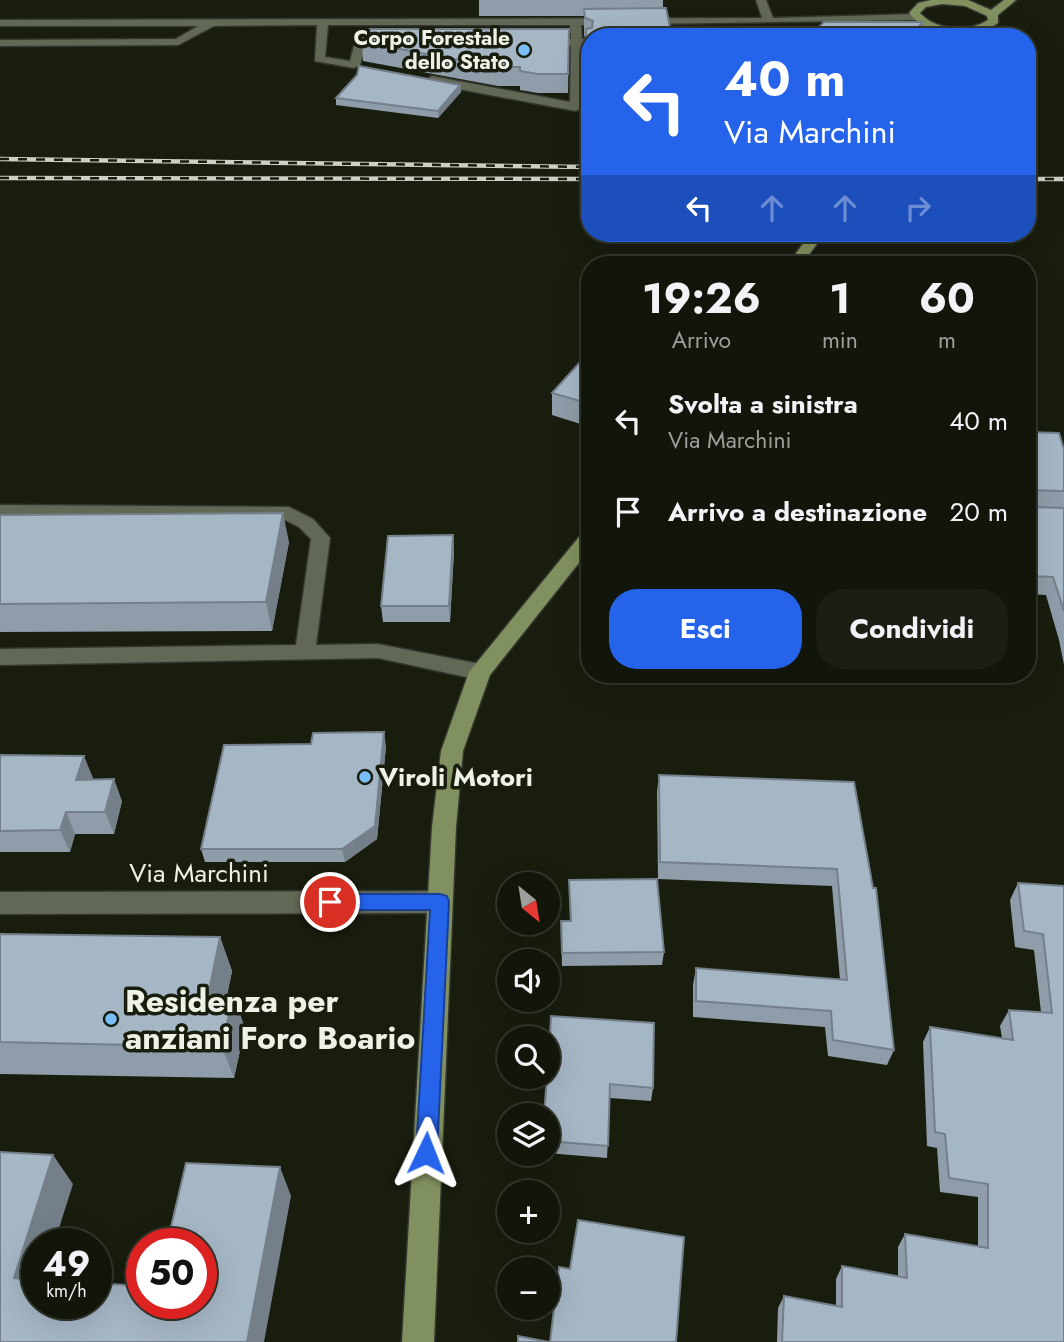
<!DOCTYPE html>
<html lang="it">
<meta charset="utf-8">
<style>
:root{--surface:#12160a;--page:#1b1f13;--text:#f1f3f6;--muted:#9c9f9c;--line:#31352b;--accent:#2563eb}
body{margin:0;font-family:Jost,sans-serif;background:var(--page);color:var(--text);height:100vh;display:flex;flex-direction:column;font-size:26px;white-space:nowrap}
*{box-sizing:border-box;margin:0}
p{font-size:23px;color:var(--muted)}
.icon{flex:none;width:38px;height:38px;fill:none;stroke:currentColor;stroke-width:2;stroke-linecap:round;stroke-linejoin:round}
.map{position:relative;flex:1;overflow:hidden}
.panel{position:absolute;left:581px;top:256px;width:455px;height:427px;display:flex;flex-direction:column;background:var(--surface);border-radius:28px;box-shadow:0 7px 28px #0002,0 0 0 2px var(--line)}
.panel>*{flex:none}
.guide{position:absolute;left:581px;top:28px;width:455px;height:214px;border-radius:28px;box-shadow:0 7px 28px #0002,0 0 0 2px var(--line);background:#2563eb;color:#fff;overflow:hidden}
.needle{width:46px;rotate:150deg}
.tools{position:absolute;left:497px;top:872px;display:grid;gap:14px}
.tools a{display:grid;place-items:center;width:63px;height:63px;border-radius:50%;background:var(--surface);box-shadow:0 7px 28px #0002,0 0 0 2px var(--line);font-size:35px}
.speed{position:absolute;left:21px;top:1228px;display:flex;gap:14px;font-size:35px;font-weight:700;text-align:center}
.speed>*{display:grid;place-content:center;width:91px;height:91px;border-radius:50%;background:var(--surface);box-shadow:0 7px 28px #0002,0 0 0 2px var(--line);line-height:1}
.speed small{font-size:18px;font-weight:400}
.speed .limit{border:10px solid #d22;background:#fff;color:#111}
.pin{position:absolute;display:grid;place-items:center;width:60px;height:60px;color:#fff;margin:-30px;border:4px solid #fff;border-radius:50%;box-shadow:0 2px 7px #0007}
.me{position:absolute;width:77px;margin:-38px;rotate:2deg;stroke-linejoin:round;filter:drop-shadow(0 0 5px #0008)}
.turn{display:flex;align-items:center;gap:24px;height:147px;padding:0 28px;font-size:32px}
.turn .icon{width:91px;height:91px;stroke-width:2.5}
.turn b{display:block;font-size:49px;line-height:60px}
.lanes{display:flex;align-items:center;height:66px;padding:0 28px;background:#0003;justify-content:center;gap:35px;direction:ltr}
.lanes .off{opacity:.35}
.eta{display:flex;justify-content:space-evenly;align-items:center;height:119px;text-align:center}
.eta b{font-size:42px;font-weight:700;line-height:49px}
.primary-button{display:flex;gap:14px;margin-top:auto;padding:14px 28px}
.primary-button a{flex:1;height:80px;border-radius:28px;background:var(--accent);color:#fff;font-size:28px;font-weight:700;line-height:80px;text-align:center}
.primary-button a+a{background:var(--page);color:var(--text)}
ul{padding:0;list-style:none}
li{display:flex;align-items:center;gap:21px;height:91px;padding:0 28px}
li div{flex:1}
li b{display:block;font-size:26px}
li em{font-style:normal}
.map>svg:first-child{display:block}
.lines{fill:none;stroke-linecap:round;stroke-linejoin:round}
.minor-casing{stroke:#33362e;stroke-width:3}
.major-casing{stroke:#33362e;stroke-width:3}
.minor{fill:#626856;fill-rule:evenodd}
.major{fill:#81905f;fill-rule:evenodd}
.rail-casing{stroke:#cdd1c5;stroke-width:4.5}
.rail{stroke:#181d0e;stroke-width:2.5;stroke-dasharray:9;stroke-linecap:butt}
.wall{fill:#8e9da9}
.shaded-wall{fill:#747f8a}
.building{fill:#a5b6c5;stroke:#747f8a;stroke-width:2}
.route{fill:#2563eb;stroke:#184099;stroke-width:2}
.poi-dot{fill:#7abef8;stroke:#181d0e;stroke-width:2.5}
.labels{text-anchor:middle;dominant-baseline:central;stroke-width:7;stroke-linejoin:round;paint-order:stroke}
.far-poi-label{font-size:21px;font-weight:bold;fill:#edf1e6;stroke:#181d0e;text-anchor:end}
.poi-label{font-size:26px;font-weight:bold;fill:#edf1e6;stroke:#181d0e;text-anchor:start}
.street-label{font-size:26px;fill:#edf1e6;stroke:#181d0e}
.near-poi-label{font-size:32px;font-weight:bold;fill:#edf1e6;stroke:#181d0e;text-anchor:start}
</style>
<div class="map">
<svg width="1064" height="1342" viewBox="0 0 1064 1342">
<rect width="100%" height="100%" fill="#181d0e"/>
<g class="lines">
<!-- minor casing -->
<g class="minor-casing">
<path id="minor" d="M 756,0 L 766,0 L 773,18 L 917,14 L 922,17 L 917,20 L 581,25 L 582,39 L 590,39 L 590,45 L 583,45 L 582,107 L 576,111 L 432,84 L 426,80 L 432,76 L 570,102 L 571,45 L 542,45 L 536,42 L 542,39 L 571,39 L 570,25 L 328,25 L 325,57 L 350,61 L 355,42 C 364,36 385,36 394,42 L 388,45 L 366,45 L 360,65 L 354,68 L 315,61 L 317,25 L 214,26 L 178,45 L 0,46 L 0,40 L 176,39 L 198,26 L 0,26 L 0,20 L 762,18 Z
M 0,505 L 289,507 L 313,519 L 330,538 L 316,645 L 378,644 L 480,664 L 487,667 L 491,672 L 487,677 L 480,680 L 378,658 L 0,665 L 0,649 L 296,645 L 311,539 L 299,527 L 279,517 L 0,517 Z
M 440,891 L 449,895 L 452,902 L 449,909 L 440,913 L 0,914 L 0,892 Z"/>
</g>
<!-- major casing -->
<g class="major-casing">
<path id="major" d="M 931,0 L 968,0 L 991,10 L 1004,0 L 1016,0 L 998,15 L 998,23 C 971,41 929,39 909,13 L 918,3 ZM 942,4 L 965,6 L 987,16 L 988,20 C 969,32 936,31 920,13 L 926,7 Z
M 811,233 L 825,233 L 802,264 L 788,264 Z
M 590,530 L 590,549 L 490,675 L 463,751 L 456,827 L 434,1342 L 402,1342 L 432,827 L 441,751 L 469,672 L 583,532 Z"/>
</g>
<!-- minor -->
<use href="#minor" class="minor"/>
<!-- major -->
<use href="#major" class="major"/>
<!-- rail casing -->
<g class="rail-casing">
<path id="rail" d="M 0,159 L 590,167
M 0,178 L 590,179
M 1027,179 L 1064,179"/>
</g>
<!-- rail -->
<use href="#rail" class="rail"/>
</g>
<!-- wall -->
<path class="wall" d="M 479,0 L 663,0 L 663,8 L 590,37 L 590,93 L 585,93 L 586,37 L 584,36 L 584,16 L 479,16 Z
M 569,29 L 568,93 L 538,93 L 520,90 L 520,86 L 498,86 L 363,61 L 362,42 Z
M 460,85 L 461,92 L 438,118 L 336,105 L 336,98 Z
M 590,351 L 590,427 L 552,415 L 552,393 Z
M 1027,432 L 1064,450 L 1064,665 L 1059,640 L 1046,595 L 1027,594 Z
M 0,515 L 289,542 L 272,631 L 0,632 Z
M 453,535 L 454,551 L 450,622 L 383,622 L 381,606 Z
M 386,746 L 377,839 L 345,862 L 205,862 L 201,849 Z
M 0,755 L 93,778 L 92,780 L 122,801 L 114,834 L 75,834 L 70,852 L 0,852 Z
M 659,775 L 854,782 L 894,1050 L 887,1065 L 828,1056 L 825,1027 L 693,1017 L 693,985 L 696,968 L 840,980 L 832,886 L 658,879 L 657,792 Z
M 569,880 L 664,952 L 662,965 L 562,966 L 561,921 L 570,921 Z
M 1018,883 L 1064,886 L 1064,1342 L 777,1342 L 778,1308 L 784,1296 L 836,1306 L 836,1279 L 842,1266 L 898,1276 L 898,1247 L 905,1234 L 978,1247 L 978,1197 L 940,1192 L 937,1148 L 927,1146 L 923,1042 L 930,1027 L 1002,1038 L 1000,1026 L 1009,1010 L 1041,1012 L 1034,950 L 1015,947 L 1010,900 Z
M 0,934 L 220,937 L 232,971 L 227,996 L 233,996 L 245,1028 L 234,1078 L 0,1074 Z
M 547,1076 L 653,1088 L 651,1101 L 610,1098 L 607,1158 L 547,1153 Z"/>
<!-- shaded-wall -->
<path class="shaded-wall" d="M 923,22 L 920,37 L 909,37 Z
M 460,85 L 461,92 L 438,118 L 438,111 Z
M 283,513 L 289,542 L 272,631 L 266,602 Z
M 453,535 L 454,551 L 450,622 L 449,606 Z
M 384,732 L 386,746 L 377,839 L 345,862 L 342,849 Z
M 84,756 L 93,778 L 86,802 L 76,780 Z
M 114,779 L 122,801 L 114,834 L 105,812 Z
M 66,812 L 75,834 L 70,852 L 60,830 Z
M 220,937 L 232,971 L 220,1028 L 208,996 Z
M 233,996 L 245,1028 L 234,1078 L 222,1047 Z
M 53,1155 L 73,1184 L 54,1244 L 37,1244 L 37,1303 L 14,1278 Z
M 280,1167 L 291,1196 L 264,1342 L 247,1342 Z"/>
<!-- building -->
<path class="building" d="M 666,8 L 672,37 L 590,37 L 590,74 L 585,74 L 586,29 L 592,28 L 593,21 L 585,18 L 584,9 Z
M 824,22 L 923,22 L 909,37 L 809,37 Z
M 366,29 L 569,29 L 568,74 L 538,74 L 520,71 L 520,67 L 497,67 L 362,42 Z
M 746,29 L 778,29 L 781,37 L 748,37 Z
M 359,66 L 460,85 L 438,111 L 336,98 L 357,75 Z
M 590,351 L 590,404 L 552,393 Z
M 1027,432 L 1059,433 L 1064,450 L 1064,491 L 1032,490 L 1031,504 L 1034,507 L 1064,508 L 1064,611 L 1053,577 L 1027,576 Z
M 283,513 L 266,602 L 0,604 L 0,515 Z
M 453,535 L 449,606 L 381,606 L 388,536 Z
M 384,732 L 375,826 L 342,849 L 201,849 L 224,745 L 311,744 L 313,733 Z
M 0,755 L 84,756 L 76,780 L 114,779 L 105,812 L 66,812 L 60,830 L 0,831 Z
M 659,775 L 854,782 L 873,888 L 876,888 L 894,1050 L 833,1040 L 831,1011 L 696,1001 L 696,968 L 847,980 L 837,869 L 660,862 Z
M 657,879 L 664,952 L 562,953 L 561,921 L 571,921 L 569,880 Z
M 1018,883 L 1064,886 L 1064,1342 L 782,1342 L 784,1296 L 842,1307 L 842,1266 L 907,1278 L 905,1234 L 988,1248 L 988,1184 L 949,1178 L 945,1134 L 935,1132 L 930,1027 L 1013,1040 L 1009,1010 L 1052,1013 L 1043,934 L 1024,931 Z
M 0,934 L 220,937 L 208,996 L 233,996 L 222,1047 L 0,1042 Z
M 551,1016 L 654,1023 L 653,1088 L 610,1084 L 608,1146 L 548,1141 L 548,1115 L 544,1115 L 547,1076 L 548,1076 Z
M 0,1152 L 53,1155 L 14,1278 L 37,1280 L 37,1304 L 96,1304 L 96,1283 L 142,1286 L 142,1304 L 201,1304 L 201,1244 L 167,1244 L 186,1163 L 280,1167 L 247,1342 L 0,1342 Z
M 578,1220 L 684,1237 L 676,1342 L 550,1342 L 559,1267 L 570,1269 Z
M 518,1336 L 549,1342 L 518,1342 Z"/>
<!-- route -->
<path class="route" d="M 330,894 L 440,894 L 447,896 L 449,902 L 437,1153 L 434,1160 L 426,1163 L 419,1160 L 416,1153 L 430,910 L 330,910 L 323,908 L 321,902 L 323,896 Z"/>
<!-- markers -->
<g class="poi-dot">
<circle cx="524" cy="50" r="7"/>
<circle cx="365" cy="777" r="7"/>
<circle cx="111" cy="1019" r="7"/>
</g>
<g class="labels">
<!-- far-poi labels -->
<g class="far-poi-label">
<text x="510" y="38">Corpo Forestale<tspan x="510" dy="24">dello Stato</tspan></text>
</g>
<!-- poi labels -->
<g class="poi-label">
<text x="379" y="777">Viroli Motori</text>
</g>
<!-- street labels -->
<g class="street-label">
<text x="199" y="873">Via Marchini</text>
</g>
<!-- near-poi labels -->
<g class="near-poi-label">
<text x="125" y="1001">Residenza per<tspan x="125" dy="37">anziani Foro Boario</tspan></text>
</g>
</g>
</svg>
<div class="tools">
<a><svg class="needle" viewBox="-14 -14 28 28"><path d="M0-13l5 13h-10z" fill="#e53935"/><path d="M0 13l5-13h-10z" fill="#9c9f9c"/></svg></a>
<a><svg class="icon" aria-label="sound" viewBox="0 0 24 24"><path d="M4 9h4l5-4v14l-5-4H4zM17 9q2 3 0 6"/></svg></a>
<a><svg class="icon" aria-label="search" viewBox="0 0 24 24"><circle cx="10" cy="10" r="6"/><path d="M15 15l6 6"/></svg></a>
<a><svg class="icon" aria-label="layers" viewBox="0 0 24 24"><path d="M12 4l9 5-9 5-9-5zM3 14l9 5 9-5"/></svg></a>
<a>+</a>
<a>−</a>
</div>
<div class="speed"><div>49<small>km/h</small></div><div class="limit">50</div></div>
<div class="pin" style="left:330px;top:902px;background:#d93025"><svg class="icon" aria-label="arrive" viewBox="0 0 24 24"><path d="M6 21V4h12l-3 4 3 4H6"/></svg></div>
<svg class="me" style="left:426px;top:1153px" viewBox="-20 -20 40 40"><path d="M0-17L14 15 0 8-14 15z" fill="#2563eb" stroke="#fff" stroke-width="4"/></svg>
<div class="guide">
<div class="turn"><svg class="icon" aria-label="left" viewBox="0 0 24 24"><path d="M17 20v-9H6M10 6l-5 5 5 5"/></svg><div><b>40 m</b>Via Marchini</div></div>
<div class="lanes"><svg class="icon" aria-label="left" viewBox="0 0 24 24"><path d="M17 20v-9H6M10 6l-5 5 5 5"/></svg><svg class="icon off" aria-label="ahead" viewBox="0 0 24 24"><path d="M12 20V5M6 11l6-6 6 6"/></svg><svg class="icon off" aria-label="ahead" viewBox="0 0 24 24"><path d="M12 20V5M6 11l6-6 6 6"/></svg><svg class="icon off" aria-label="right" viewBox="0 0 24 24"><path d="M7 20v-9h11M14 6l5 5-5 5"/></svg></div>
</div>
<section class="panel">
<div class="eta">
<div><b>19:26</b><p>Arrivo</p></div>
<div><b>1</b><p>min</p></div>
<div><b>60</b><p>m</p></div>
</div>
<ul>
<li><svg class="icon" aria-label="left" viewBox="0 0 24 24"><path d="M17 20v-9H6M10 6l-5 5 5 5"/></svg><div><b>Svolta a sinistra</b><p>Via Marchini</p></div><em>40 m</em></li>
<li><svg class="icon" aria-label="arrive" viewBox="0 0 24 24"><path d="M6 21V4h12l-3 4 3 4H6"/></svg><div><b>Arrivo a destinazione</b></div><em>20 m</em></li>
</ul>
<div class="primary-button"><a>Esci</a><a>Condividi</a></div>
</section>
</div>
